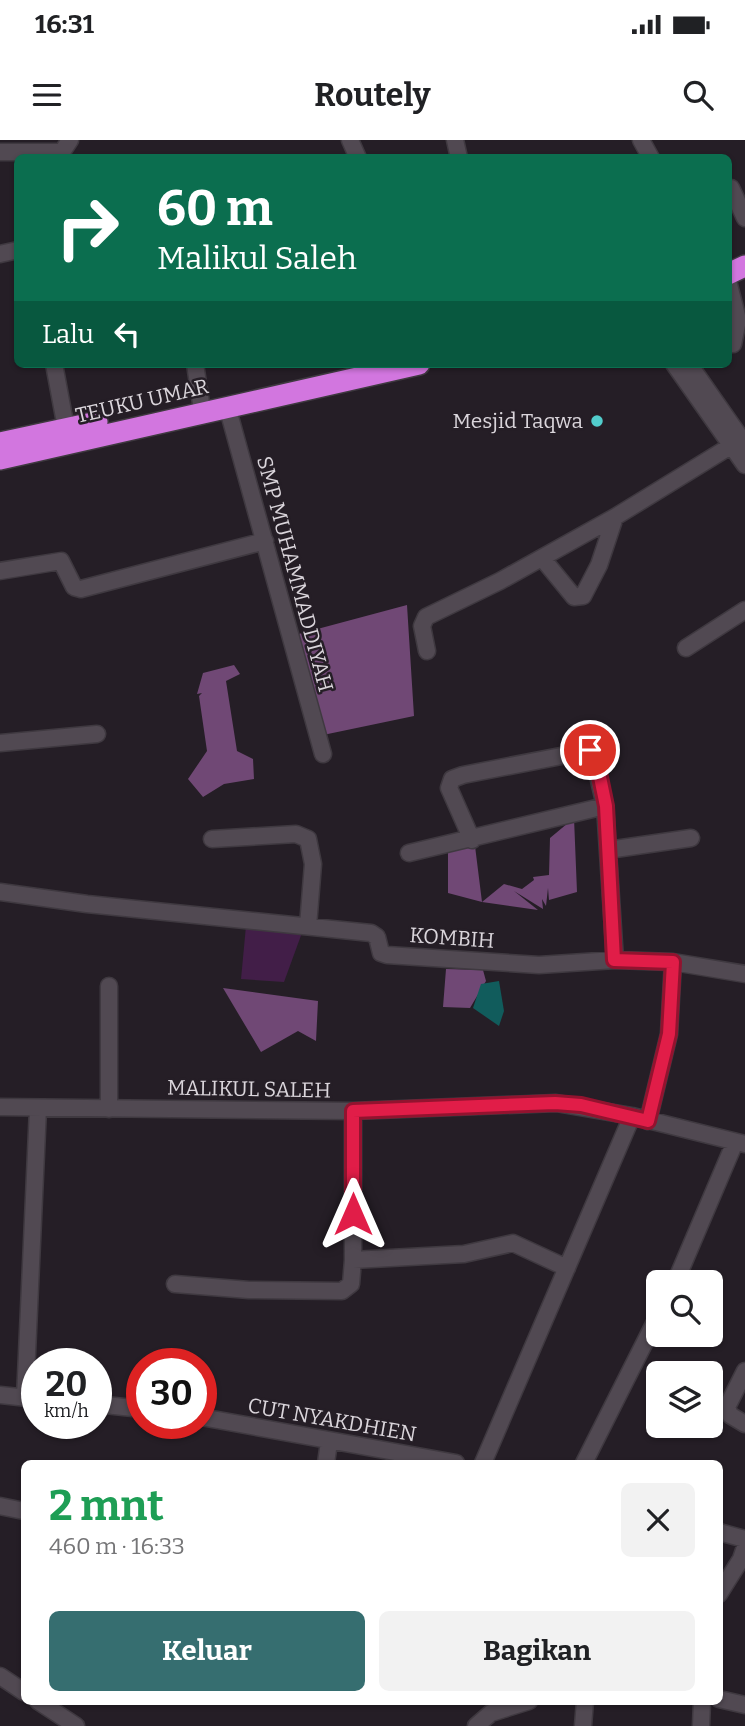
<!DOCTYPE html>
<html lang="id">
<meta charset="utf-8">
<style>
:root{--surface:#fff;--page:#f2f2f2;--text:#202124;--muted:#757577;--accent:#366e70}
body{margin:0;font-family:Bitter,serif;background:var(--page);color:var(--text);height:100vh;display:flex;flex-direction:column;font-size:26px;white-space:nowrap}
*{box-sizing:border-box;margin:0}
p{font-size:23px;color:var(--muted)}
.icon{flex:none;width:38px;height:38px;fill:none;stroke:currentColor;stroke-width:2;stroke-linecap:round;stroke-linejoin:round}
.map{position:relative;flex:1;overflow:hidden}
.sheet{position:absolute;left:21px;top:1320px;width:702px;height:245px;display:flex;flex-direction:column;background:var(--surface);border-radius:10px;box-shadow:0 2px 5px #0004}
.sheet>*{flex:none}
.top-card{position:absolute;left:14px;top:14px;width:718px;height:214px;border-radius:10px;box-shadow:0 2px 5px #0004;background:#0b6e4f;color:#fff;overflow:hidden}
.controls{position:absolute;left:646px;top:1130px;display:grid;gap:14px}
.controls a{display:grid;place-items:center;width:77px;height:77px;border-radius:10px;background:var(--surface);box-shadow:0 2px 5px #0004;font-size:35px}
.speed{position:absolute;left:21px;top:1208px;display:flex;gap:14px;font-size:35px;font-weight:700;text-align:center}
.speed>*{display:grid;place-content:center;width:91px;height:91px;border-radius:50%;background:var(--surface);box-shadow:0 2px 5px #0004;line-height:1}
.speed small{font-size:18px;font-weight:400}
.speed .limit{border:10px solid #d22;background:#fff;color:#111}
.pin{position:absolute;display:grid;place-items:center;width:60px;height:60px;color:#fff;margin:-30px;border:4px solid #fff;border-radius:50%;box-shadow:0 2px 7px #0007}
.me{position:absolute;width:77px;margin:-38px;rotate:0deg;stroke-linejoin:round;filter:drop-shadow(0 0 5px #0008)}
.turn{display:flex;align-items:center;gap:24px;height:147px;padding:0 28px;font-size:32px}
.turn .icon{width:91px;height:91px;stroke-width:2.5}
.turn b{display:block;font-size:49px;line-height:60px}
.then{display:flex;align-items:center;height:66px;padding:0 28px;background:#0003;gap:14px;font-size:26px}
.round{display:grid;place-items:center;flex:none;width:74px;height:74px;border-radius:10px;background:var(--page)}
.head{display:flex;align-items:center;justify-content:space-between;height:119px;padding:0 28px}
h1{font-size:42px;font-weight:700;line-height:52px;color:#1e9e55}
.primary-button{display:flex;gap:14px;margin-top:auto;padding:14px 28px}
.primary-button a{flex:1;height:80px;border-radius:10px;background:var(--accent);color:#fff;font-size:28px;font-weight:700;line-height:80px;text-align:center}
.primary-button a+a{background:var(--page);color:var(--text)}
.status{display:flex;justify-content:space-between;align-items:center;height:49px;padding:0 35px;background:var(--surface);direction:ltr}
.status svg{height:19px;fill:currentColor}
header{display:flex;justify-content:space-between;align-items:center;height:91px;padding:0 28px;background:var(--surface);font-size:32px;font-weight:700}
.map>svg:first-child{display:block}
.green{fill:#421e48}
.forest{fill:#704875}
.water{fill:#115c5c}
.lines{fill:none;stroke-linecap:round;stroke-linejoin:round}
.minor-casing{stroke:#3f3940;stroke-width:19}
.highway-casing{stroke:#3f3940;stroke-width:24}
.minor{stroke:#514952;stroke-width:16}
.highway{stroke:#d276df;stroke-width:21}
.route-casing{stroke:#92132f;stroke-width:18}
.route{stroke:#e11d48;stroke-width:12}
.poi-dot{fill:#52cdcc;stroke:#251e26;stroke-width:2.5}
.labels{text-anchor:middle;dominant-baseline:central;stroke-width:5;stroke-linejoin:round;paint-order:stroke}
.street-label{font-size:21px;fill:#dad5db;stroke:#251e26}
.poi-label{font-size:21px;fill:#dad5db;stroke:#251e26;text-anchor:end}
</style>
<div class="status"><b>16:31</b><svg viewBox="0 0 49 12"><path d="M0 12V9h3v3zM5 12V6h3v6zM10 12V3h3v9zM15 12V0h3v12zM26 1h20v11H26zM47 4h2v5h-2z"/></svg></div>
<header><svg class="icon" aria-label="menu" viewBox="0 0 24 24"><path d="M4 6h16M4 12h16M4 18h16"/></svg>Routely<svg class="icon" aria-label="search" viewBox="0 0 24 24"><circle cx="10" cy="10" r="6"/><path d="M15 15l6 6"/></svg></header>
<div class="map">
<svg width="745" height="1586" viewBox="0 0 745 1586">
<rect width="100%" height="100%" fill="#251e26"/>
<!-- green -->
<path class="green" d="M 246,786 L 303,790 L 284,842 L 241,839 Z"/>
<!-- forest -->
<path class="forest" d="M 407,465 L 414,576 L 323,595 L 295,495 Z
M 234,525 L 240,534 L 226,541 L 237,611 L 253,619 L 254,639 L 224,644 L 203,657 L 188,639 L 207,611 L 199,556 L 202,553 L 197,554 L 203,533 Z
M 574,678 L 577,752 L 549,760 L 548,748 L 546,766 L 542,759 L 543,769 L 514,751 L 538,770 L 482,762 L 448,753 L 448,709 L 475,706 L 482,762 L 504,744 L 522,749 L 534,740 L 533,737 L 549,735 L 550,698 Z
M 446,829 L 483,830 L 486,841 L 470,868 L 443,867 Z
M 223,848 L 318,861 L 316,901 L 298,891 L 261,912 Z"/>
<!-- water -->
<path class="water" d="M 499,841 L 504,871 L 499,886 L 473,868 L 481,844 Z"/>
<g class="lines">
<!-- minor casing -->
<g class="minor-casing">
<path id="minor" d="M 350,0 L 358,18
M 455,0 L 459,18
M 641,0 L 651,18
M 0,12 L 62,12 L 70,0
M 731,48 L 745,78
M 0,114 L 18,110
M 728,141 L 738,180 L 733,204
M 54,224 L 66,288
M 195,224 L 201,263
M 674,224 L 745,325
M 689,224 L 745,304
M 227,266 L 323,614
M 542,418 L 574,457 L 583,456 L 599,425 L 615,377 L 742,299
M 0,431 L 61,421 L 74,447 L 81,449 L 265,401
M 686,508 L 745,470
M 427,511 L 422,486 L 426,477 L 500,441 L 615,377
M 0,603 L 97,594
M 212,699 L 296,694 L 308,699 L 313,724 L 308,786
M 472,700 L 449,648 L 452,639 L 463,635 L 592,610 L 605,666
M 608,710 L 691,698
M 409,713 L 605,666 L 615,820
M 0,752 L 87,764 L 371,793 L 377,797 L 381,813 L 387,815 L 539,825 L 615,820 L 673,822 L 669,894 L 648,981
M 673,822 L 745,834
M 0,967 L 353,971 L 556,963 L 632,976 L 745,1004
M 109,969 L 109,846
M 353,971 L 353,1120 L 464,1114 L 513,1103 L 567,1128
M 675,1143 L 735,1002
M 175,1144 L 249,1150 L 342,1151 L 351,1144 L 353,1120
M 745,1231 L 727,1267 L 730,1275 L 745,1284
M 0,1255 L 37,1259
M 25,1258 L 38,968
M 96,1264 L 142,1269
M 201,1277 L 456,1323
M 326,1323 L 329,1302
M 483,1323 L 632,976
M 584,1323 L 658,1176
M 0,1366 L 24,1371
M 719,1392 L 745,1399
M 719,1454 L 741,1419 L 745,1407
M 0,1536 L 24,1552
M 719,1559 L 745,1565
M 38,1561 L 76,1586
M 476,1586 L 491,1573 L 529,1561
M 583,1586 L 585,1561
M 701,1586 L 702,1561"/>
</g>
<!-- highway casing -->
<g class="highway-casing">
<path id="highway" d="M 728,134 L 745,126
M 0,303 L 97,282
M 0,319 L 419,224"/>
</g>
<!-- minor -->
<use href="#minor" class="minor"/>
<!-- highway -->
<use href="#highway" class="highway"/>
</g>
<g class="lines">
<!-- route casing -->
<g class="route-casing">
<path id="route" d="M 353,1074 L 353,971 L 555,963 L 581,965 L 648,981 L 669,894 L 673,822 L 614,820 L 606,666 L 595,613 L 590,610"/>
</g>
<!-- route -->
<use href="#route" class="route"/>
</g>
<!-- markers -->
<circle class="poi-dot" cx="597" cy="281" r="7"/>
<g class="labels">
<!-- street labels -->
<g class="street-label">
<text transform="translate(142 261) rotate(-13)">TEUKU UMAR</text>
<text transform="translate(295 434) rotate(75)">SMP MUHAMMADDIYAH</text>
<text transform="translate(452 798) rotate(4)">KOMBIH</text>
<text transform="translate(249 949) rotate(1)">MALIKUL SALEH</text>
<text transform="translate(332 1280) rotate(10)">CUT NYAKDHIEN</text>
</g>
<!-- poi labels -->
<g class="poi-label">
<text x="583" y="281">Mesjid Taqwa</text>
</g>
</g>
</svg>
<div class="controls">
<a><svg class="icon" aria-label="search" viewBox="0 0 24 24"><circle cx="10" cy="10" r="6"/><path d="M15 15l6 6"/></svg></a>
<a><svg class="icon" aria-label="layers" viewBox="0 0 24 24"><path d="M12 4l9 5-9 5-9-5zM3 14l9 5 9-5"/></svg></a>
</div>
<div class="speed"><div>20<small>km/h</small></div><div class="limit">30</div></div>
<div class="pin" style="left:590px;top:610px;background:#d93025"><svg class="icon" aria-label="arrive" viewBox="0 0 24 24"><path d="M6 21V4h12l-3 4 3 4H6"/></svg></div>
<svg class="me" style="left:353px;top:1074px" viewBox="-20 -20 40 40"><path d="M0-17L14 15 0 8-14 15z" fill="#e11d48" stroke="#fff" stroke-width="4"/></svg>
<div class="top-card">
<div class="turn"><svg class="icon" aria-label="right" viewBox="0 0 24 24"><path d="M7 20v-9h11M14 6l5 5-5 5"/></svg><div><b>60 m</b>Malikul Saleh</div></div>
<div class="then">Lalu<svg class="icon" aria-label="left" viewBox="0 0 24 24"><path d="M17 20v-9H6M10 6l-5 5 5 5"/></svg></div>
</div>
<section class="sheet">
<div class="head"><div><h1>2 mnt</h1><p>460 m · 16:33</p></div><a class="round"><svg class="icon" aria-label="close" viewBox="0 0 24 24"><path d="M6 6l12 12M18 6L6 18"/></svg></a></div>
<div class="primary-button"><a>Keluar</a><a>Bagikan</a></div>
</section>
</div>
